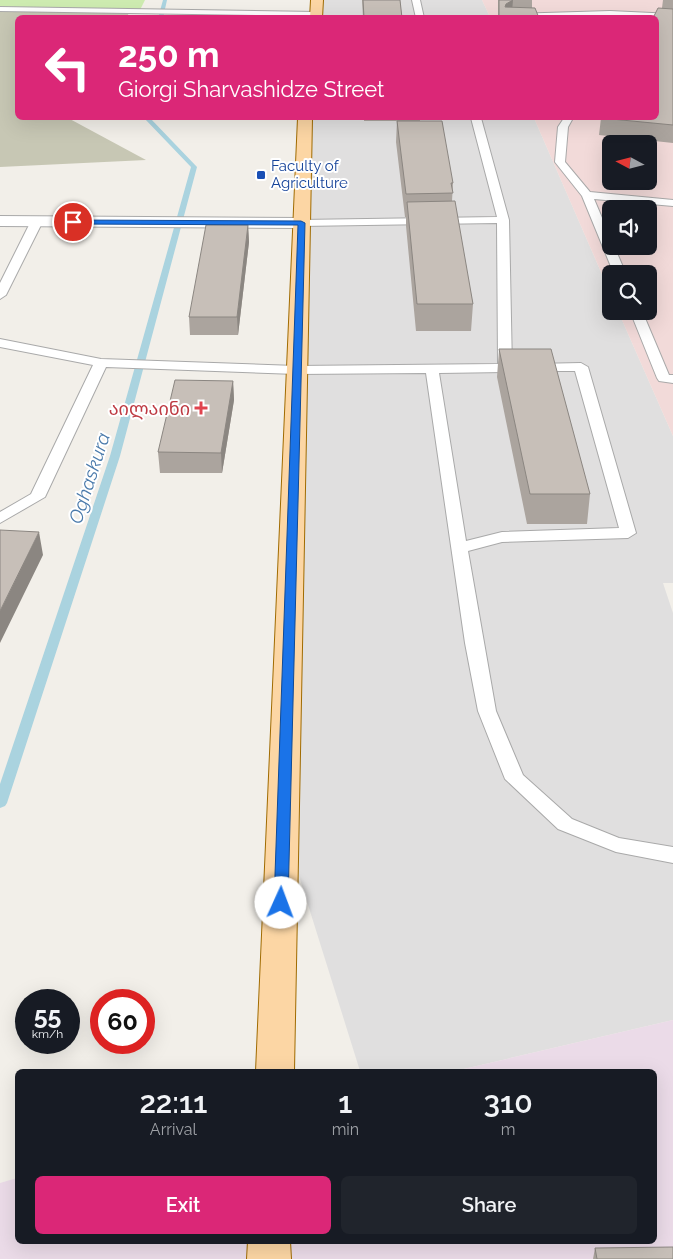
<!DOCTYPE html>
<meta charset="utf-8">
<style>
:root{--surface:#171b24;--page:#20242c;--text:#f1f3f6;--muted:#9ea1a6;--accent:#db2777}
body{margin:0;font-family:Raleway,"Noto Sans Georgian",sans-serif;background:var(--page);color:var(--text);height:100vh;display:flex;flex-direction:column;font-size:19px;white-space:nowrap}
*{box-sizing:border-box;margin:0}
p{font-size:16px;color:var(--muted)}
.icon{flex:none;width:28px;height:28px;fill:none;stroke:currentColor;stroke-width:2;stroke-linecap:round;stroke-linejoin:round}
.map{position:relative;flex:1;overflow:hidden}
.side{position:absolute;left:15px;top:1069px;width:642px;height:175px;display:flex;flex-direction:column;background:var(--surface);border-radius:8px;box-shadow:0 5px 20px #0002}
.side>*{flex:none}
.top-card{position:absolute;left:15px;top:15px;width:644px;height:105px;border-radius:8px;box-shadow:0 5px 20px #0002;background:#db2777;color:#fff;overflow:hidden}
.needle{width:32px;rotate:277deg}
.tools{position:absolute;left:602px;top:135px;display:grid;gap:10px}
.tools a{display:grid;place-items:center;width:55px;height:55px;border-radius:8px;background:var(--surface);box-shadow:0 5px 20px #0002;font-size:25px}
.speed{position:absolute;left:15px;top:989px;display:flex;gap:10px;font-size:25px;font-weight:700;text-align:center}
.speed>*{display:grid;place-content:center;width:65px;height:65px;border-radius:50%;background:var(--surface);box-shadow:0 5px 20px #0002;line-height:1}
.speed small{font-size:12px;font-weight:400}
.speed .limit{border:8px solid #d22;background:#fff;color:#111}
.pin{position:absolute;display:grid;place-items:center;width:42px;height:42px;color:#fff;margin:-21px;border:2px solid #fff;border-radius:50%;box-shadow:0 1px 5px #0007}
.me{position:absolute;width:55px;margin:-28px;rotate:2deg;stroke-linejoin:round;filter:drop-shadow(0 0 4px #0008)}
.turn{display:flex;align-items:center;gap:18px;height:105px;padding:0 20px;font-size:22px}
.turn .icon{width:65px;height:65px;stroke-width:2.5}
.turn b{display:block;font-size:35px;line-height:42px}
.eta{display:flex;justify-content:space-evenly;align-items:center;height:85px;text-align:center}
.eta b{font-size:30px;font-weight:600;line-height:35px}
.cta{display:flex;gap:10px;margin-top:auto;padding:10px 20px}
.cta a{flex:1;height:58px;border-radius:8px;background:var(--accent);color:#fff;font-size:20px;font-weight:600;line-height:58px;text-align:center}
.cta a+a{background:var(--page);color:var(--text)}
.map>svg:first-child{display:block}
.residential{fill:#e0dfdf}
.commercial{fill:#f2dad9;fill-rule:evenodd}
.industrial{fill:#ebdbe8}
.construction{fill:#c7c7b4}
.grass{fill:#cdebb0}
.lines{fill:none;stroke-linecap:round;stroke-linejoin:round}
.stream{fill:#aad3df;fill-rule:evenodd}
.service-casing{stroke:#a9a9a9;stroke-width:2}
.minor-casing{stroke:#a9a9a9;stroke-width:2}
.tertiary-casing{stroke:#a9a9a9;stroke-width:2}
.primary-casing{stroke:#a06b00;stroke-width:2}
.service{fill:#fff;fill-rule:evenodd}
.minor{fill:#fff;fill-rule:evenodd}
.tertiary{fill:#fff;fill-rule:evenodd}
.primary{fill:#fcd6a4;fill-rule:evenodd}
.wall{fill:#aba49e}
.shaded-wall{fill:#8b8681}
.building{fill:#c7bfb8;stroke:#8b8681}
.route{fill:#1a73e8;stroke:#114b97}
.transit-dot{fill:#1a4fb4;stroke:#fff;stroke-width:2}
.health-dot{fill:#e0444e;stroke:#fff;stroke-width:2}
.labels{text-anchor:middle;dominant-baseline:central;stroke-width:4;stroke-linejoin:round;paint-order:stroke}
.far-transit-label{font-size:15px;fill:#164399;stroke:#fff;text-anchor:start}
.health-label{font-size:18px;fill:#be3a42;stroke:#fff;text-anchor:end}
.water-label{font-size:19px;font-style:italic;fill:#4a7aab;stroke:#fff}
</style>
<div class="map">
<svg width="673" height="1259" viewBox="0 0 673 1259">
<rect width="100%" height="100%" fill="#f2efe9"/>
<!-- residential -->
<path class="residential" d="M 317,0 L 482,0 L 490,17 L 316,18 Z
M 309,118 L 534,118 L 611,295 L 611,311 L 618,311 L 673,436 L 673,583 L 663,583 L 673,613 L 673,1020 L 455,1071 L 360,1071 L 284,828 L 301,223 Z"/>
<!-- commercial -->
<path class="commercial" d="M 482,0 L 673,0 L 673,436 L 618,311 L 649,311 L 649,274 L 611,274 L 611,295 L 534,118 L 656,118 L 656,18 L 490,17 ZM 611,144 L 649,144 L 649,181 L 611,181 ZM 611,209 L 649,209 L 649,246 L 611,246 Z"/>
<!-- industrial -->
<path class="industrial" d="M 673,1020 L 673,1259 L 0,1259 L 0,1183 L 17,1178 L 18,1241 L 655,1241 L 655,1071 L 455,1071 Z"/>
<!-- construction -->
<path class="construction" d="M 0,0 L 135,0 L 127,17 L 18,18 L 18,118 L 68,118 L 146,160 L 0,167 Z"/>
<!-- grass -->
<path class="grass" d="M 0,0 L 145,0 L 139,12 L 0,9 Z"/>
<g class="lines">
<!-- stream -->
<path class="stream" d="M 163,0 L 167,0 L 163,18 L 158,18 Z
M 144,118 L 150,118 L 197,167 L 120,456 L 7,803 L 5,806 L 0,808 L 0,784 L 110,456 L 191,167 Z"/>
<!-- service casing -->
<g class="service-casing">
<path id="service" d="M 412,0 L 420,0 L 424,18 L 416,18 Z
M 0,7 L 317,12 L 321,14 L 317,16 L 0,11 Z
M 471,118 L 481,118 L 509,220 L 512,368 L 505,372 L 439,373 L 466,541 L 502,532 L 619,528 L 575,371 L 529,371 L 527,368 L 529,365 L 534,364 L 581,363 L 588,367 L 636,533 L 628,538 L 502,542 L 468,551 L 496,711 L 523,775 L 572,819 L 619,838 L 673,847 L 673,863 L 616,852 L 558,829 L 505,779 L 478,711 L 465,643 L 426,373 L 296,374 L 106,367 L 45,497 L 0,523 L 0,512 L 31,494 L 93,365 L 0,347 L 0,339 L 101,359 L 296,366 L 498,364 L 497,223 L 301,226 L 295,223 L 301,220 L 497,217 Z
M 564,118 L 573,118 L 568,127 L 565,162 L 590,192 L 673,200 L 673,206 L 594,199 L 611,239 L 611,246 L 614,246 L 626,274 L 614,274 L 582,196 L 555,162 L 558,127 Z
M 37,218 L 43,221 L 6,295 L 0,299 L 0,283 L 31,221 Z
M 630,311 L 642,311 L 669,375 L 673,375 L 673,383 L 659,381 L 657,378 Z"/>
</g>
<!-- minor casing -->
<g class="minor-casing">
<path id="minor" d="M 610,11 L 673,14 L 673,22 L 656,21 L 656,18 L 506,18 L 512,14 Z"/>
</g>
<!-- tertiary casing -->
<g class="tertiary-casing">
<path id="tertiary" d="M 0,216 L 301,218 L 307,219 L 310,223 L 307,227 L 301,228 L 0,226 Z"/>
</g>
<!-- primary casing -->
<g class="primary-casing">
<path id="primary" d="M 311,0 L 323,0 L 322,18 L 310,18 Z
M 298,118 L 312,118 L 294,1071 L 256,1071 Z
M 248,1241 L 290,1241 L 291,1259 L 247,1259 Z"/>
</g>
<!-- service -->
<use href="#service" class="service"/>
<!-- minor -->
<use href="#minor" class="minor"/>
<!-- tertiary -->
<use href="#tertiary" class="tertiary"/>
<!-- primary -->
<use href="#primary" class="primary"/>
</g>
<!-- wall -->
<path class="wall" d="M 362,0 L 400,0 L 402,18 L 363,18 Z
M 498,0 L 532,0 L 532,8 L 539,18 L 498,18 Z
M 663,0 L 673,0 L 673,143 L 599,135 L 601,118 L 662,8 Z
M 364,118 L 420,118 L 420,121 L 453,183 L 452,201 L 473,304 L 471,331 L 416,331 L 406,226 L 406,217 L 405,217 L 396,142 L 397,121 L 364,121 Z
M 248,225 L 249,242 L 238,335 L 190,335 L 189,317 Z
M 499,349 L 590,494 L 587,524 L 527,524 L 497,377 Z
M 233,381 L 234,400 L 222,473 L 160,473 L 158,452 Z
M 595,1248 L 673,1259 L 593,1259 Z"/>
<!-- shaded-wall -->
<path class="shaded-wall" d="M 513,0 L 512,12 L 505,16 L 506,4 Z
M 248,225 L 249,242 L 238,335 L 237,317 Z
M 233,381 L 234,400 L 222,473 L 221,453 Z
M 39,532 L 43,555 L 0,643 L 0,611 Z"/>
<!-- building -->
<path class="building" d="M 363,0 L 400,0 L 402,18 L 364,18 Z
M 499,0 L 513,0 L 506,4 L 505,7 L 535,8 L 539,18 L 499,18 Z
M 658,8 L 673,9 L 673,125 L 601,118 L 656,118 L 656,18 L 653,18 Z
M 397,121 L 442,121 L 453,183 L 451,183 L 453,193 L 406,194 Z
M 455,201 L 473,304 L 417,304 L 407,202 Z
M 206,225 L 248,225 L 237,317 L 189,317 Z
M 499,349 L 551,349 L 590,494 L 530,494 Z
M 175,380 L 233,381 L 221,453 L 158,452 Z
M 0,530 L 39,532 L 0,611 Z
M 673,1247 L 673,1259 L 597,1259 L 595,1248 Z"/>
<!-- route -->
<path class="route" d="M 70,220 L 301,221 L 305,223 L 288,903 L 286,907 L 276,907 L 274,903 L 298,225 L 73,224 Z"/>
<!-- markers -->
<rect class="transit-dot" x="256" y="170" width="10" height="10" rx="2.5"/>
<path class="health-dot" d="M198.5 400.5h5v5h5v5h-5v5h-5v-5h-5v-5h5z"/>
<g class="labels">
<!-- far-transit labels -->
<g class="far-transit-label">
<text x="271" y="166">Faculty of<tspan x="271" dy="17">Agriculture</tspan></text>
</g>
<!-- health labels -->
<g class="health-label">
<text x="190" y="408">აილაინი</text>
</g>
<!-- water labels -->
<g class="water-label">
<text transform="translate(89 478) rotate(-72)">Oghaskura</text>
</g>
</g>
</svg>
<div class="tools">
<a><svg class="needle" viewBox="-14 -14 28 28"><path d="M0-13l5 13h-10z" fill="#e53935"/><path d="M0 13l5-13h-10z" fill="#9ea1a6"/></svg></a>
<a><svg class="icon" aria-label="sound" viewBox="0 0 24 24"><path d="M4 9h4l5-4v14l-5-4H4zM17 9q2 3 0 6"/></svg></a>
<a><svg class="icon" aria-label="search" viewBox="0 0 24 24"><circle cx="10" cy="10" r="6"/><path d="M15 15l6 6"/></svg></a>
</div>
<div class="speed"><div>55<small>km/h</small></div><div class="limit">60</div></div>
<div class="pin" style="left:73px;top:222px;background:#d93025"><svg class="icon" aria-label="arrive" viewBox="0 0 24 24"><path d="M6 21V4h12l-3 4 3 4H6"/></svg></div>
<svg class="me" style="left:281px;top:903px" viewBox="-20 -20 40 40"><circle r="19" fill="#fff"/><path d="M0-13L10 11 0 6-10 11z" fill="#1a73e8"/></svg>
<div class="top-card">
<div class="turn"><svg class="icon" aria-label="left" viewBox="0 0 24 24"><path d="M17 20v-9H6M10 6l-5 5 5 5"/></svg><div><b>250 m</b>Giorgi Sharvashidze Street</div></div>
</div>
<section class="side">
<div class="eta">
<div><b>22:11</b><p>Arrival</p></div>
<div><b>1</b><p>min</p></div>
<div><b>310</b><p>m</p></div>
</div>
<div class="cta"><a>Exit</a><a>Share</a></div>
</section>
</div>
